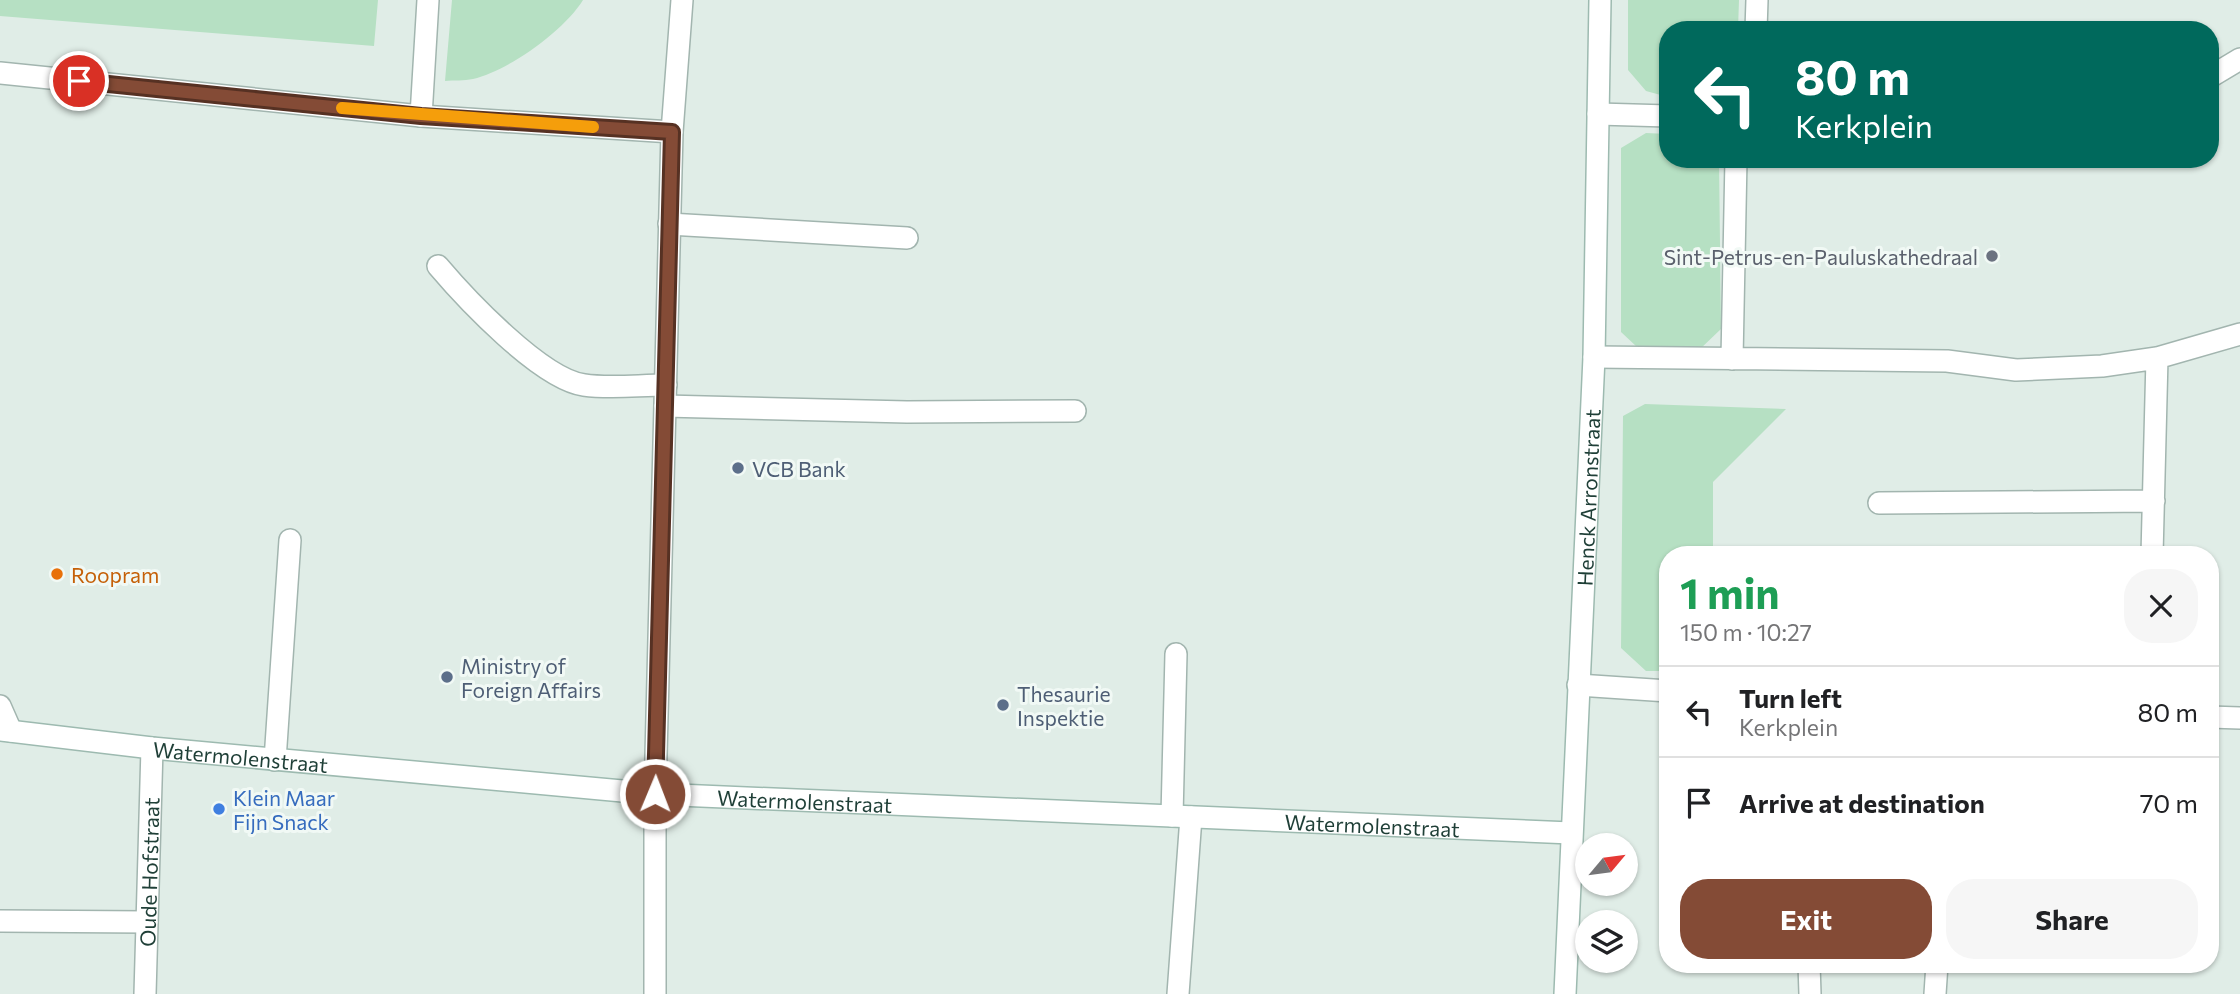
<!DOCTYPE html>
<meta charset="utf-8">
<style>
:root{--surface:#fff;--page:#f6f6f6;--text:#202124;--muted:#757577;--line:#e0e0e0;--accent:#844b36}
body{margin:0;font-family:Commissioner,sans-serif;background:var(--page);color:var(--text);height:100vh;display:flex;flex-direction:column;font-size:26px;white-space:nowrap}
*{box-sizing:border-box;margin:0}
p{font-size:23px;color:var(--muted)}
.icon{flex:none;width:38px;height:38px;fill:none;stroke:currentColor;stroke-width:2;stroke-linecap:round;stroke-linejoin:round}
.map{position:relative;flex:1;overflow:hidden}
.side{position:absolute;left:1659px;top:546px;width:560px;height:427px;display:flex;flex-direction:column;background:var(--surface);border-radius:28px;box-shadow:0 2px 5px #0004}
.side>*{flex:none}
.hud{position:absolute;left:1659px;top:21px;width:560px;height:147px;border-radius:28px;box-shadow:0 2px 5px #0004;background:#00695c;color:#fff;overflow:hidden}
.needle{width:46px;rotate:61deg}
.buttons{position:absolute;left:1575px;top:833px;display:grid;gap:14px}
.buttons a{display:grid;place-items:center;width:63px;height:63px;border-radius:50%;background:var(--surface);box-shadow:0 2px 5px #0004;font-size:35px}
.pin{position:absolute;display:grid;place-items:center;width:60px;height:60px;color:#fff;margin:-30px;border:4px solid #fff;border-radius:50%;box-shadow:0 2px 7px #0007}
.me{position:absolute;width:77px;margin:-38px;rotate:1deg;stroke-linejoin:round;filter:drop-shadow(0 0 5px #0008)}
.turn{display:flex;align-items:center;gap:24px;height:147px;padding:0 21px;font-size:32px}
.turn .icon{width:91px;height:91px;stroke-width:2.5}
.turn b{display:block;font-size:49px;line-height:60px}
.round{display:grid;place-items:center;flex:none;width:74px;height:74px;border-radius:28px;background:var(--page)}
.head{display:flex;align-items:center;justify-content:space-between;height:119px;padding:0 21px}
h1{font-size:42px;font-weight:700;line-height:52px;color:#1e9e55}
.primary-button{display:flex;gap:14px;margin-top:auto;padding:14px 21px}
.primary-button a{flex:1;height:80px;border-radius:28px;background:var(--accent);color:#fff;font-size:28px;font-weight:700;line-height:80px;text-align:center}
.primary-button a+a{background:var(--page);color:var(--text)}
ul{padding:0;list-style:none}
li{display:flex;align-items:center;gap:21px;height:91px;padding:0 21px;border-top:2px solid var(--line)}
li div{flex:1}
li b{display:block;font-size:26px}
li em{font-style:normal}
.map>svg:first-child{display:block}
.green{fill:#b6e0c3}
.lines{fill:none;stroke-linecap:round;stroke-linejoin:round}
.service-casing{stroke:#a2b5af;stroke-width:24}
.minor-casing{stroke:#a2b5af;stroke-width:24}
.secondary-casing{stroke:#9dbab0;stroke-width:24}
.service{stroke:#fff;stroke-width:21}
.minor{stroke:#fff;stroke-width:21}
.secondary{stroke:#fff;stroke-width:21}
.route-casing{stroke:#563123;stroke-width:18}
.route{stroke:#844b36;stroke-width:12}
.slow{stroke:#f59e0b;stroke-width:12}
.worship-dot{fill:#6b7280;stroke:#f1f9f5;stroke-width:2.5}
.service-dot{fill:#5c6f8a;stroke:#f1f9f5;stroke-width:2.5}
.food-dot{fill:#e8710a;stroke:#f1f9f5;stroke-width:2.5}
.shop-dot{fill:#3f7fe0;stroke:#f1f9f5;stroke-width:2.5}
.labels{text-anchor:middle;dominant-baseline:central;stroke-width:6;stroke-linejoin:round;paint-order:stroke}
.worship-label{font-size:21px;fill:#5b616d;stroke:#f1f9f5;text-anchor:end}
.service-label{font-size:21px;fill:#4e5e75;stroke:#f1f9f5;text-anchor:start}
.street-label{font-size:21px;fill:#1f3f37;stroke:#f1f9f5}
.food-label{font-size:21px;fill:#c56008;stroke:#f1f9f5;text-anchor:start}
.shop-label{font-size:21px;fill:#366cbe;stroke:#f1f9f5;text-anchor:start}
</style>
<div class="map">
<svg width="2240" height="994" viewBox="0 0 2240 994">
<rect width="100%" height="100%" fill="#e0ede7"/>
<!-- green -->
<path class="green" d="M 0,0 L 378,0 L 374,46 L 0,16 Z
M 452,0 L 583,0 C 564,31 508,71 473,79 C 464,81 454,80 445,81 Z
M 1628,0 L 1739,0 L 1738,30 L 1668,30 L 1668,97 L 1646,91 L 1628,70 Z
M 1646,133 L 1668,134 L 1668,159 L 1719,159 L 1721,329 L 1699,350 L 1669,355 L 1637,347 L 1621,332 L 1621,148 Z
M 1645,404 L 1786,409 L 1713,482 L 1713,555 L 1668,555 L 1668,671 L 1646,671 L 1621,648 L 1623,416 Z"/>
<g class="lines">
<!-- service casing -->
<g class="service-casing">
<path id="service" d="M 1756,30 L 1757,0
M 2210,77 L 2240,59
M 1598,114 L 1668,116
M 669,224 L 907,238
M 438,266 C 466,299 541,379 584,385 C 610,389 639,385 666,385
M 1594,357 L 1947,361 L 2016,370 L 2102,366 L 2157,358 L 2240,334
M 1732,359 L 1736,159
M 665,406 L 907,412 L 1075,411
M 1879,503 L 2154,501
M 2152,555 L 2157,358
M 275,760 L 290,540
M 1172,816 L 1176,654
M 0,921 L 147,922
M 1809,964 L 1810,994
M 1178,994 L 1191,817
M 1935,994 L 1937,964"/>
</g>
<!-- minor casing -->
<g class="minor-casing">
<g id="minor">
<path d="M 0,73 L 421,116 L 672,132"/>
<path d="M 421,116 L 428,0"/>
<path d="M 1578,685 L 1668,691"/>
<path d="M 0,706 L 11,731"/>
<path d="M 2210,717 L 2240,718"/>
<path id="s1" d="M 145,994 L 152,748"/>
<path d="M 655,994 L 655,794 L 672,132 L 682,0"/>
</g>
</g>
<!-- secondary casing -->
<g class="secondary-casing">
<g id="secondary">
<path id="s2" d="M 0,730 L 152,748 L 655,794 L 1571,833"/>
<path id="s3" d="M 1565,994 L 1594,357 L 1600,0"/>
</g>
</g>
<!-- service -->
<use href="#service" class="service"/>
<!-- minor -->
<use href="#minor" class="minor"/>
<!-- secondary -->
<use href="#secondary" class="secondary"/>
</g>
<g class="lines">
<!-- route casing -->
<g class="route-casing">
<path id="route" d="M 79,81 L 421,116 L 672,132 L 655,794"/>
</g>
<!-- route -->
<use href="#route" class="route"/>
<!-- slow -->
<path class="slow" d="M 342,108 L 593,127"/>
</g>
<!-- markers -->
<circle class="worship-dot" cx="1992" cy="256" r="7"/>
<g class="service-dot">
<circle cx="738" cy="468" r="7"/>
<circle cx="447" cy="677" r="7"/>
<circle cx="1003" cy="705" r="7"/>
</g>
<circle class="food-dot" cx="57" cy="574" r="7"/>
<circle class="shop-dot" cx="219" cy="809" r="7"/>
<g class="labels">
<!-- worship labels -->
<g class="worship-label">
<text x="1978" y="256">Sint-Petrus-en-Pauluskathedraal</text>
</g>
<!-- service labels -->
<g class="service-label">
<text x="752" y="468">VCB Bank</text>
<text x="461" y="665">Ministry of<tspan x="461" dy="24">Foreign Affairs</tspan></text>
<text x="1017" y="693">Thesaurie<tspan x="1017" dy="24">Inspektie</tspan></text>
</g>
<!-- street labels -->
<g class="street-label">
<text stroke="none"><textPath href="#s3" startOffset="497">Henck Arronstraat</textPath></text>
<text stroke="none"><textPath href="#s2" startOffset="242">Watermolenstraat</textPath></text>
<text stroke="none"><textPath href="#s2" startOffset="808">Watermolenstraat</textPath></text>
<text stroke="none"><textPath href="#s2" startOffset="1376">Watermolenstraat</textPath></text>
<text stroke="none"><textPath href="#s1" startOffset="122">Oude Hofstraat</textPath></text>
</g>
<!-- food labels -->
<g class="food-label">
<text x="71" y="574">Roopram</text>
</g>
<!-- shop labels -->
<g class="shop-label">
<text x="233" y="797">Klein Maar<tspan x="233" dy="24">Fijn Snack</tspan></text>
</g>
</g>
</svg>
<div class="buttons">
<a><svg class="needle" viewBox="-14 -14 28 28"><path d="M0-13l5 13h-10z" fill="#e53935"/><path d="M0 13l5-13h-10z" fill="#757577"/></svg></a>
<a><svg class="icon" aria-label="layers" viewBox="0 0 24 24"><path d="M12 4l9 5-9 5-9-5zM3 14l9 5 9-5"/></svg></a>
</div>
<div class="pin" style="left:79px;top:81px;background:#d93025"><svg class="icon" aria-label="arrive" viewBox="0 0 24 24"><path d="M6 21V4h12l-3 4 3 4H6"/></svg></div>
<svg class="me" style="left:655px;top:794px" viewBox="-20 -20 40 40"><circle r="17" fill="#844b36" stroke="#fff" stroke-width="3"/><path d="M0-11L8 9 0 5-8 9z" fill="#fff"/></svg>
<div class="hud">
<div class="turn"><svg class="icon" aria-label="left" viewBox="0 0 24 24"><path d="M17 20v-9H6M10 6l-5 5 5 5"/></svg><div><b>80 m</b>Kerkplein</div></div>
</div>
<section class="side">
<div class="head"><div><h1>1 min</h1><p>150 m · 10:27</p></div><a class="round"><svg class="icon" aria-label="close" viewBox="0 0 24 24"><path d="M6 6l12 12M18 6L6 18"/></svg></a></div>
<ul>
<li><svg class="icon" aria-label="left" viewBox="0 0 24 24"><path d="M17 20v-9H6M10 6l-5 5 5 5"/></svg><div><b>Turn left</b><p>Kerkplein</p></div><em>80 m</em></li>
<li><svg class="icon" aria-label="arrive" viewBox="0 0 24 24"><path d="M6 21V4h12l-3 4 3 4H6"/></svg><div><b>Arrive at destination</b></div><em>70 m</em></li>
</ul>
<div class="primary-button"><a>Exit</a><a>Share</a></div>
</section>
</div>
